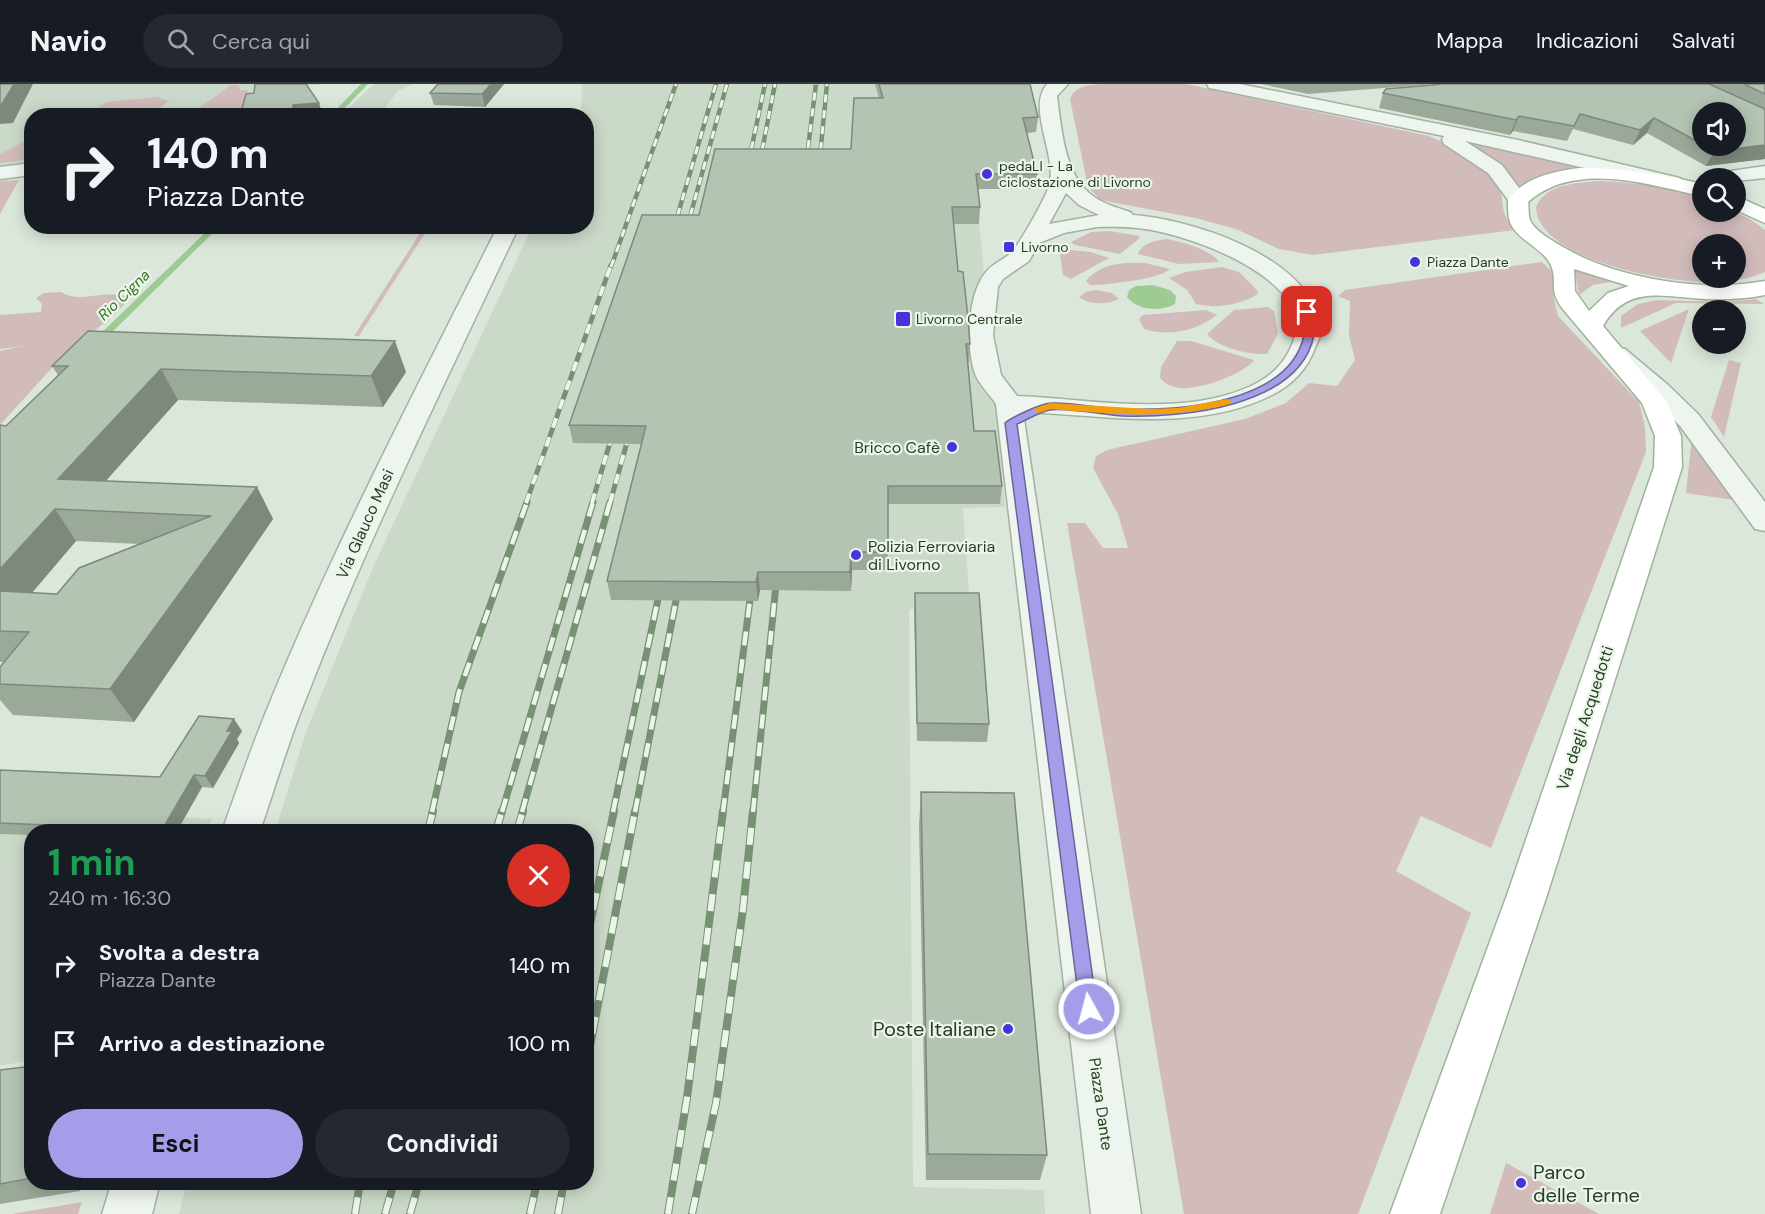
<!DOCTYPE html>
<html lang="it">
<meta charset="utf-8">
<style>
:root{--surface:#171b24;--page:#242831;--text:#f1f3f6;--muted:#9ea1a6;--line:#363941;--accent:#a49de9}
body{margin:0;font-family:"DM Sans",sans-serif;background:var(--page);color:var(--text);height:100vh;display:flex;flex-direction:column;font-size:22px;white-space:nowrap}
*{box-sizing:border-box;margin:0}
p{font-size:20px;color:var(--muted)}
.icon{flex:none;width:33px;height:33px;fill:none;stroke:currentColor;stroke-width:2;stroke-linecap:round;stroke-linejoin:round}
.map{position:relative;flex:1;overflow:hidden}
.details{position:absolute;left:24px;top:740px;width:570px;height:366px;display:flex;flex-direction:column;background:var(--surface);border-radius:24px;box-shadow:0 3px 15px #0003}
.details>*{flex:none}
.top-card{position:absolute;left:24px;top:24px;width:570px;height:126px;border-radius:24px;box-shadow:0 3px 15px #0003;background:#171b24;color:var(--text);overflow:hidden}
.controls{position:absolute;left:1692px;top:18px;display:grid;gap:12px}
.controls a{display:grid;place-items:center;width:54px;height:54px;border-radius:50%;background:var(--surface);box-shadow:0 3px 15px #0003;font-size:30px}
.pin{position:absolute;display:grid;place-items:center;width:51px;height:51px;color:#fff;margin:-26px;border-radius:12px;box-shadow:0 3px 9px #0006}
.me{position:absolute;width:66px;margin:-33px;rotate:353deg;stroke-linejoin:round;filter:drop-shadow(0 0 4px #0008)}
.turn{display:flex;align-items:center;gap:21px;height:126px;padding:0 24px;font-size:27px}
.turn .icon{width:78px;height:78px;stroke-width:2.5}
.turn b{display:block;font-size:42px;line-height:51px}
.round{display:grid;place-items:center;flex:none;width:63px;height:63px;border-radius:32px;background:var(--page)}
.head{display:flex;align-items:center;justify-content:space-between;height:102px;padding:0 24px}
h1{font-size:36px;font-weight:700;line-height:45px;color:#1e9e55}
.primary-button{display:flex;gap:12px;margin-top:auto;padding:12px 24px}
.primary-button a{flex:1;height:69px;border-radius:36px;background:var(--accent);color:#111;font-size:24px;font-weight:700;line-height:69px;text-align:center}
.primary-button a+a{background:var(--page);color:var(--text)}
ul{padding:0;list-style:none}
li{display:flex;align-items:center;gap:18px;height:78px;padding:0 24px}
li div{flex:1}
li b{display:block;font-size:22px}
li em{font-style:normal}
header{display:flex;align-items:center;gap:36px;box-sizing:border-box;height:84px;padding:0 30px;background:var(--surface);border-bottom:2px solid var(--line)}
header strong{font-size:28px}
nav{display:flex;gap:33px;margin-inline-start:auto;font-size:21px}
.search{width:420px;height:54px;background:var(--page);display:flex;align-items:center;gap:15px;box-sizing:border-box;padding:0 21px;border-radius:33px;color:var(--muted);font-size:22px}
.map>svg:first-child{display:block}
.built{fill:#cbd9c9}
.green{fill:#d2bcbb;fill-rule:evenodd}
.water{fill:#9ecb92}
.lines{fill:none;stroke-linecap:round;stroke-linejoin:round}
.stream{fill:#9ecb92;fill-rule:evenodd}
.minor-casing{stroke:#a2b1a0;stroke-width:3}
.major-casing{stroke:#9db499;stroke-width:3}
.minor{fill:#eef5ee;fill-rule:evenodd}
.major{fill:#fff;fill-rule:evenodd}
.rail-far3-casing{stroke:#779273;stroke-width:4.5}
.rail-far2-casing{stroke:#779273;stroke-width:5}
.rail-far1-casing{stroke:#779273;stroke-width:7}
.rail-casing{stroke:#779273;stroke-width:8}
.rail-far3{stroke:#ecf5ea;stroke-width:3;stroke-dasharray:8;stroke-linecap:butt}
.rail-far2{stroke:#ecf5ea;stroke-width:4;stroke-dasharray:10;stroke-linecap:butt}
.rail-far1{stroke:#ecf5ea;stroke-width:4.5;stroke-dasharray:14;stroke-linecap:butt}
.rail{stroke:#ecf5ea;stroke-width:6;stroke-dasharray:17;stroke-linecap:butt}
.wall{fill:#9ba999;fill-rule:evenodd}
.shaded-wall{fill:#7e897d}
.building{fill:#b4c4b2;stroke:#7e897d;stroke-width:1.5}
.route{fill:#a49de9;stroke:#6b6697;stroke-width:1.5}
.slow{fill:#f59e0b}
.poi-dot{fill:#4733d9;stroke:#ecf5ea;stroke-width:2}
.labels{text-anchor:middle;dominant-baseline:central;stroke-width:4.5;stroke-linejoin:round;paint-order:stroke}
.far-poi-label{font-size:14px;fill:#263e24;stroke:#ecf5ea;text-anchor:start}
.far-water-label{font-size:15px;font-style:italic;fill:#38752b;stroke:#ecf5ea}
.poi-label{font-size:16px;fill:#263e24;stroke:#ecf5ea;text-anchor:end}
.street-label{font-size:16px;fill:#263e24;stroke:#ecf5ea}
.near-poi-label{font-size:20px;fill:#263e24;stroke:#ecf5ea;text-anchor:end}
</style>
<header>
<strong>Navio</strong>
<div class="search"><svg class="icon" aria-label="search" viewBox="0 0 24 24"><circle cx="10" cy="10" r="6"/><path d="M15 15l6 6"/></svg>Cerca qui</div>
<nav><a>Mappa</a><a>Indicazioni</a><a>Salvati</a></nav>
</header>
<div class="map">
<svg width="1765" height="1130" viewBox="0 0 1765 1130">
<rect width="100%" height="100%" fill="#dce7db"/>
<!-- built -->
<path class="built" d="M 0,0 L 326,0 L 252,7 L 246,31 L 32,32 L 31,78 L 0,82 Z
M 374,0 L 413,0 L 398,7 L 379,31 L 342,31 Z
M 582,0 L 1006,0 L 1032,23 L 1035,34 L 976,104 L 1005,423 L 963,424 L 970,523 L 909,525 L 913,1103 L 1044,1106 L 1045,1130 L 179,1130 L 187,1098 L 586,1098 L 586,747 L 275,747 L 306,648 L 374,481 L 532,143 L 586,142 L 586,32 L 581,31 Z
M 0,723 L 212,735 L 208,747 L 32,747 L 31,976 L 0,982 Z"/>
<!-- green -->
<path class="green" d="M 1101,0 L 1186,0 L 1429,52 C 1451,62 1489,80 1499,103 C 1506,121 1498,127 1515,146 L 1313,171 L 1279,165 L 1236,145 L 1195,134 L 1100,116 L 1088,103 L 1070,15 C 1075,2 1088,1 1101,0 Z
M 231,1 L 239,1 L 240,6 L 248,6 L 243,31 L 188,32 Z
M 157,13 L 169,17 L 150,31 L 129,31 L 143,28 L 143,24 L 134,24 L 121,30 L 125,32 L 105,31 L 97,25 L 106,18 Z
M 1450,51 L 1605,84 L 1553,89 L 1535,94 L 1520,102 L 1516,101 L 1501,83 Z
M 31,54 L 31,75 L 0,79 L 0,70 Z
M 19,96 L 0,130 L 0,97 Z
M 1600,97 C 1636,98 1669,104 1702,114 L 1702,128 C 1732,128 1741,126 1765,146 L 1765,188 C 1746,196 1727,199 1706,198 C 1665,198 1538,176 1536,123 C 1546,99 1578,99 1600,97 ZM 1702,160 L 1736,160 L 1736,194 L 1702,194 Z
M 424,143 L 429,143 L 359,252 L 354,252 Z
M 1110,147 L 1139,152 L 1140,154 L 1120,170 L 1075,161 L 1071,158 L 1091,148 Z
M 1167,155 C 1182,158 1210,165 1219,178 L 1179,180 L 1138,170 C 1143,158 1155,157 1167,155 Z
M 1070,166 L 1091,168 L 1109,174 L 1071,195 L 1063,191 L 1060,169 Z
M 1542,178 L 1556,191 L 1554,215 L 1558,232 L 1639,318 L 1645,343 L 1646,368 L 1491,764 L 1421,732 L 1396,787 L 1471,829 L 1358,1130 L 1184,1130 L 1067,439 L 1085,439 L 1103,464 L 1128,464 L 1118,430 L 1093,384 L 1096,372 L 1107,366 L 1245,335 L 1286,319 L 1309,299 L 1337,302 L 1355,276 L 1349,251 L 1350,217 L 1338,212 L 1345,206 Z
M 1566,178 L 1622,196 L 1593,201 L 1579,211 L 1576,194 Z
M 1145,179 L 1170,185 C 1161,195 1105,201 1090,201 L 1086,197 C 1101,179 1123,178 1145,179 Z
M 1222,183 L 1239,188 L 1257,206 L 1258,210 C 1240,221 1217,225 1196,220 L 1187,206 L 1169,194 L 1185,188 Z
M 1096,206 L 1112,209 L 1119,215 C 1108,221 1089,221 1079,213 L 1086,208 Z
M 61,208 C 82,221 106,203 130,214 L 114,231 L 61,274 L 0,341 L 0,267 L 23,262 L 0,265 L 0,231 L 41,228 L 42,220 L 36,214 L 44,209 Z
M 1756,215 L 1764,220 L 1676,219 L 1621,244 L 1621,232 L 1638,220 L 1657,216 L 1724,218 Z
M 1268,223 L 1274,227 L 1278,250 L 1267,270 C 1249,271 1218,264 1207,250 L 1234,226 Z
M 1689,225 L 1671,279 L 1640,247 Z
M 1206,226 L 1217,231 C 1196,247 1170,253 1144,245 L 1139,235 L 1143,231 Z
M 1177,257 L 1191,257 L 1254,276 C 1243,291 1199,306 1180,304 C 1171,303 1166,300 1160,294 L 1161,283 Z
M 1729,276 L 1741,279 L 1724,353 L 1711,333 Z
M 1692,352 L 1734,416 L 1686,409 Z
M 1506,1079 L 1599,1130 L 1490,1130 Z
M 82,1118 L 78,1130 L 12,1130 Z"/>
<!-- water -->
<path class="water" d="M 1153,201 L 1170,206 L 1176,212 L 1175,220 C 1159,228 1139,227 1127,213 L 1129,206 L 1136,202 Z"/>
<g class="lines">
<!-- stream -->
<path class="stream" d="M 361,0 L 368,0 L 337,32 L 330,32 Z
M 212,142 L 220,142 L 100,260 L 94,260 L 94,256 Z"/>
<!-- minor casing -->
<g class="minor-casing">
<path id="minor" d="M 1047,0 L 1068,0 L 1057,12 C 1061,42 1064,87 1088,108 C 1099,119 1116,123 1130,128 L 1133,131 C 1190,135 1303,171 1318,234 C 1319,238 1321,243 1321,247 C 1321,252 1317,259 1315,264 C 1307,286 1291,302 1270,312 C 1194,349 1104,331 1023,328 L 1141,1130 L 1091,1130 L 996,320 C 990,311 979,300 975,290 C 966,263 967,211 986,188 C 992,180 1003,176 1011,169 C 1019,161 1046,113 1049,102 C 1058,71 1026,25 1047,0 ZM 1066,109 L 1079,121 L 1099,131 L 1049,140 ZM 1097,143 C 1120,142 1143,143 1165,149 C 1207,159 1315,199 1293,258 C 1285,279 1272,292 1251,302 C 1182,334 1090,315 1017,312 L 1001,291 L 993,251 L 998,203 L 1003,195 L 1029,177 L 1039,159 L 1064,149 Z
M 1207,0 L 1240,0 L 1518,56 L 1680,94 L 1683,98 L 1680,102 L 1673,104 L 1465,57 L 1502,81 L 1528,116 L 1525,120 L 1511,120 L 1488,89 L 1444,60 L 1442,56 L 1444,52 L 1215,5 L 1209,4 Z
M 32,79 L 32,91 L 0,95 L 0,83 Z
M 1765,82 L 1765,94 L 1736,97 L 1736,94 L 1723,94 L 1721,92 L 1724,88 Z
M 498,142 L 519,142 C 444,301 366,459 303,622 C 287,663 274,706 260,747 L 222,747 C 237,706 251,664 268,623 C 335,459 418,301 498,142 Z
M 1616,263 L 1625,265 L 1668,301 L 1698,330 L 1765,418 L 1765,447 L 1755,445 L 1680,342 L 1650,311 L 1607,275 L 1604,270 L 1607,265 Z
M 112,1098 L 160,1098 L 152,1130 L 102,1130 Z"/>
</g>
<!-- major casing -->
<g class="major-casing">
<path id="major" d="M 1579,84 C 1621,84 1661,90 1702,100 L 1702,112 C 1648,101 1576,76 1528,118 C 1529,123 1528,131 1530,136 C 1534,145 1545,152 1553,157 C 1609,194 1699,209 1765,197 L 1765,211 C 1745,215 1724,216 1704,215 C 1664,213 1627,200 1603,242 L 1667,318 L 1681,352 L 1682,383 L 1547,811 L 1440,1130 L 1390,1130 L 1507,811 L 1654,383 L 1655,352 L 1642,319 L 1562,224 C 1549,206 1557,200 1552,184 C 1545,163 1515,157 1509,135 C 1508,129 1508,122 1508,116 C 1524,93 1553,88 1579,84 ZM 1574,185 L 1629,202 L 1608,209 L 1589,227 L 1575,207 Z
M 1736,112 L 1765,125 L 1765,139 L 1736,126 Z"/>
</g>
<!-- minor -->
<use href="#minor" class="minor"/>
<!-- major -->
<use href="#major" class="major"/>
<!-- rail-far3 casing -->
<g class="rail-far3-casing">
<path id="rail-far3" d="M 806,80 L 816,0
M 748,81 L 765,0
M 759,82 L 775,0
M 819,82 L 827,0
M 673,147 L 716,0
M 686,147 L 727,0
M 611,183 L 676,0"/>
</g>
<!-- rail-far2 casing -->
<g class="rail-far2-casing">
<path id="rail-far2" d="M 526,419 L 611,181
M 592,419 L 614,345
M 610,419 L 631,344"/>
</g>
<!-- rail-far1 casing -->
<g class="rail-far1-casing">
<path id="rail-far1" d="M 432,728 L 459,608 L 527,418
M 502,728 L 593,418
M 522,728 L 610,418
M 613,728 L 661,501
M 635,728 L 679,501
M 723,728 L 752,500
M 753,728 L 777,491"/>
</g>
<!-- rail casing -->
<g class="rail-casing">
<path id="rail" d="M 428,747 L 433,727
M 496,747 L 502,727
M 517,747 L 523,727
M 586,859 L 614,727
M 586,983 L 635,727
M 355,1130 L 360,1098
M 385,1130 L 394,1098
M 410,1130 L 419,1098
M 530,1130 L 537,1098
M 558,1130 L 564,1098
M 668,1130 L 687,1014 L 723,727
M 692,1130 L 716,1019 L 743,825 L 753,727"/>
</g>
<!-- rail-far3 -->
<use href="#rail-far3" class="rail-far3"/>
<!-- rail-far2 -->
<use href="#rail-far2" class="rail-far2"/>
<!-- rail-far1 -->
<use href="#rail-far1" class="rail-far1"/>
<!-- rail -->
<use href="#rail" class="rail"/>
</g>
<!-- wall -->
<path class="wall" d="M 504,0 L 485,23 L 434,21 L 430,9 Z
M 875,0 L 1030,0 L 1038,33 L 1036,48 L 1027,49 L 1037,90 L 1035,105 L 978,105 L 980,123 L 979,140 L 953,140 L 958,187 L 970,260 L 969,278 L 968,278 L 974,347 L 1002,402 L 1000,420 L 888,420 L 888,486 L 852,486 L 851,507 L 760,506 L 758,517 L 611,516 L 607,497 L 641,360 L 573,359 L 569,341 L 699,131 L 851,65 L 879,14 Z
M 1261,0 L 1435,0 L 1308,10 Z
M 1443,0 L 1765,0 L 1765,75 L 1706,82 L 1647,49 L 1633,61 L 1573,45 L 1567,57 L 1513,47 L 1510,51 L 1379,24 L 1383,9 ZM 1702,28 L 1736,62 L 1702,62 Z
M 52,282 L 406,288 L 383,323 L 178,316 L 105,397 L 257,403 L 273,435 L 134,638 L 13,631 L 0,616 L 0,583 L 4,578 L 0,578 L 0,341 L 6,342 L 58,291 ZM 76,457 L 140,460 L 57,510 L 32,509 Z
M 915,509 L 989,640 L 987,658 L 917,657 L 914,527 Z
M 242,647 L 237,655 L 239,659 L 213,704 L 202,703 L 177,747 L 32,747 L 32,751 L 0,750 L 0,686 L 160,693 Z
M 921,708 L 1047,1071 L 1040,1096 L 926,1096 L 919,741 Z
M 32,982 L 32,1098 L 83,1098 L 80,1107 L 0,1120 L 0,986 Z"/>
<!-- shaded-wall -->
<path class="shaded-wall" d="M 14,0 L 33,0 L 13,39 L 0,40 L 0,20 Z
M 491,0 L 504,0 L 485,23 L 482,10 Z
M 319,19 L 323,31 L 292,32 L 293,21 Z
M 1519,32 L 1513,47 L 1510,51 L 1516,36 Z
M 1654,34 L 1647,49 L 1633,61 L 1640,46 Z
M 1765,61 L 1765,75 L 1706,82 L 1714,67 Z
M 395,257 L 406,288 L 383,323 L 371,292 Z
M 161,285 L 178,316 L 80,426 L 58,395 Z
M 257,403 L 273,435 L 134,638 L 110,605 Z
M 55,425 L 76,457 L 6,539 L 0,531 L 0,485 Z
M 851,468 L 852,486 L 851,507 L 850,488 Z
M 758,488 L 760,506 L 758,517 L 756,498 Z
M 234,635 L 242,647 L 237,655 L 239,659 L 213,704 L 205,692 L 227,647 Z
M 194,691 L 202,703 L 177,747 L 163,747 L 162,746 Z
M 67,1098 L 83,1098 L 80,1107 Z"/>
<!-- building -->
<path class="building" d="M 0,0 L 14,0 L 2,20 L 0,20 Z
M 255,0 L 306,0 L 319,19 L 293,21 L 292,32 L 240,32 L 246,10 L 254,9 Z
M 438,0 L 491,0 L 482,10 L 430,9 Z
M 879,0 L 1030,0 L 1038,33 L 1023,34 L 1037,90 L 976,90 L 980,123 L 952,123 L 958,187 L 963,188 L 968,234 L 970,260 L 966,260 L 974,347 L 995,347 L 1002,402 L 888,402 L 888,468 L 851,468 L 850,488 L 758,488 L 756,498 L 607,497 L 646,342 L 569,341 L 642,131 L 699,131 L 715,65 L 851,65 L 854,14 L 883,14 Z
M 1443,0 L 1709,0 L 1765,25 L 1765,61 L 1714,67 L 1705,62 L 1736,62 L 1736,28 L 1702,28 L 1702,60 L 1654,34 L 1640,46 L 1580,30 L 1574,42 L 1519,32 L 1516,36 L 1383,9 L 1386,5 Z
M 1744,0 L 1765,0 L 1765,10 Z
M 88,247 L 395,257 L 371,292 L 161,285 L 58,395 L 257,403 L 110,605 L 0,600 L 0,583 L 29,548 L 0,547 L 0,507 L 57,510 L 79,484 L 211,432 L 55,425 L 0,485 L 0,341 L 6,342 L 68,282 L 52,282 Z
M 915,509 L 979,509 L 989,640 L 917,639 Z
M 199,632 L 234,635 L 227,647 L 232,647 L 205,692 L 194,691 L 162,746 L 0,739 L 0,686 L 160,693 Z
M 921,708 L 1014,709 L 1047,1071 L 928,1070 Z
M 32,982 L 32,1094 L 0,1100 L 0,986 Z"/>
<!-- route -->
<path class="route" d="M 1307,225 L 1312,228 C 1313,235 1316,244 1314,251 C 1300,323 1182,334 1123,332 C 1105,331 1064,323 1050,326 C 1039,328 1027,336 1017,340 L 1097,925 L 1095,931 L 1089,933 L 1082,931 L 1080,925 L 1005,339 C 1012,333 1042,319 1051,319 C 1075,318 1099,325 1124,325 C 1180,327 1290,319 1304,251 C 1306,244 1303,235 1302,228 Z"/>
<!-- slow -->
<path class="slow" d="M 1227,315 L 1232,318 L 1230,320 C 1166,336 1115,330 1050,325 L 1039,329 L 1033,325 L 1050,319 L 1149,325 L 1178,324 Z"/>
<!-- markers -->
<g class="poi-dot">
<circle cx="987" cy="90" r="6"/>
<rect x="1003" y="157" width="12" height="12" rx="3"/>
<circle cx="1415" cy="178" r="6"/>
<rect x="895" y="227" width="16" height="16" rx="3"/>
<circle cx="952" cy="363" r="6"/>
<circle cx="856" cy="471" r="6"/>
<circle cx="1008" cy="945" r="6"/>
<circle cx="1521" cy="1099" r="6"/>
</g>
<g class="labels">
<!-- far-poi labels -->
<g class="far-poi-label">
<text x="999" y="82">pedaLI - La<tspan x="999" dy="16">ciclostazione di Livorno</tspan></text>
<text x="1021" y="163">Livorno</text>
<text x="1427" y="178">Piazza Dante</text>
<text x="916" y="235">Livorno Centrale</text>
</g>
<!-- far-water labels -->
<g class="far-water-label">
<text transform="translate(124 211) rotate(-44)">Rio Cigna</text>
</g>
<!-- poi labels -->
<g class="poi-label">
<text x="940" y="363">Bricco Cafè</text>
<text x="868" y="462" text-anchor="start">Polizia Ferroviaria<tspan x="868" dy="18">di Livorno</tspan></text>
</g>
<!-- street labels -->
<g class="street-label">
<text transform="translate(365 440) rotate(-66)">Via Glauco Masi</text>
<text transform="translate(1585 634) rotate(-72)">Via degli Acquedotti</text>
<text transform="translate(1101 1020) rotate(82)">Piazza Dante</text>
</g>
<!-- near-poi labels -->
<g class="near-poi-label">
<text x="996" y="945">Poste Italiane</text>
<text x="1533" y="1088" text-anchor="start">Parco<tspan x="1533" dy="23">delle Terme</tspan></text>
</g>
</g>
</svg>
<div class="controls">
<a><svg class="icon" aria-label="sound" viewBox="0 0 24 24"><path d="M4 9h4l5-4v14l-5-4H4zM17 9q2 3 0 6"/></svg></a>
<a><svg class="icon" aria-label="search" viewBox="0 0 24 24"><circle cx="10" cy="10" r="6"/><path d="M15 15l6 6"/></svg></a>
<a>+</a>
<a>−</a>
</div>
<div class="pin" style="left:1307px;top:228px;background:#d93025"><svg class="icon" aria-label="arrive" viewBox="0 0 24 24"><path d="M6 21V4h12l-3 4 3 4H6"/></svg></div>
<svg class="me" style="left:1089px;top:925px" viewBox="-20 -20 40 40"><circle r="17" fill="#a49de9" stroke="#fff" stroke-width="3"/><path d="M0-11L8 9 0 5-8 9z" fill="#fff"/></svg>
<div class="top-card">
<div class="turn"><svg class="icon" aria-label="right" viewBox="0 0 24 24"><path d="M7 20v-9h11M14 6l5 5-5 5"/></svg><div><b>140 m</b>Piazza Dante</div></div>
</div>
<section class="details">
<div class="head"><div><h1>1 min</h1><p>240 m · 16:30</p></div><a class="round" style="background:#d93025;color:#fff"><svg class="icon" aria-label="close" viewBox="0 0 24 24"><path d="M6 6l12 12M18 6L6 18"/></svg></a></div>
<ul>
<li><svg class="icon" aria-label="right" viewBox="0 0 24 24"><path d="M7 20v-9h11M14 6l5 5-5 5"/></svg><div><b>Svolta a destra</b><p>Piazza Dante</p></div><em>140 m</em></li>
<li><svg class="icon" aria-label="arrive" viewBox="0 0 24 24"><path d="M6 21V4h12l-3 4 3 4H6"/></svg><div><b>Arrivo a destinazione</b></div><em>100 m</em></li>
</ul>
<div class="primary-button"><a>Esci</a><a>Condividi</a></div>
</section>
</div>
